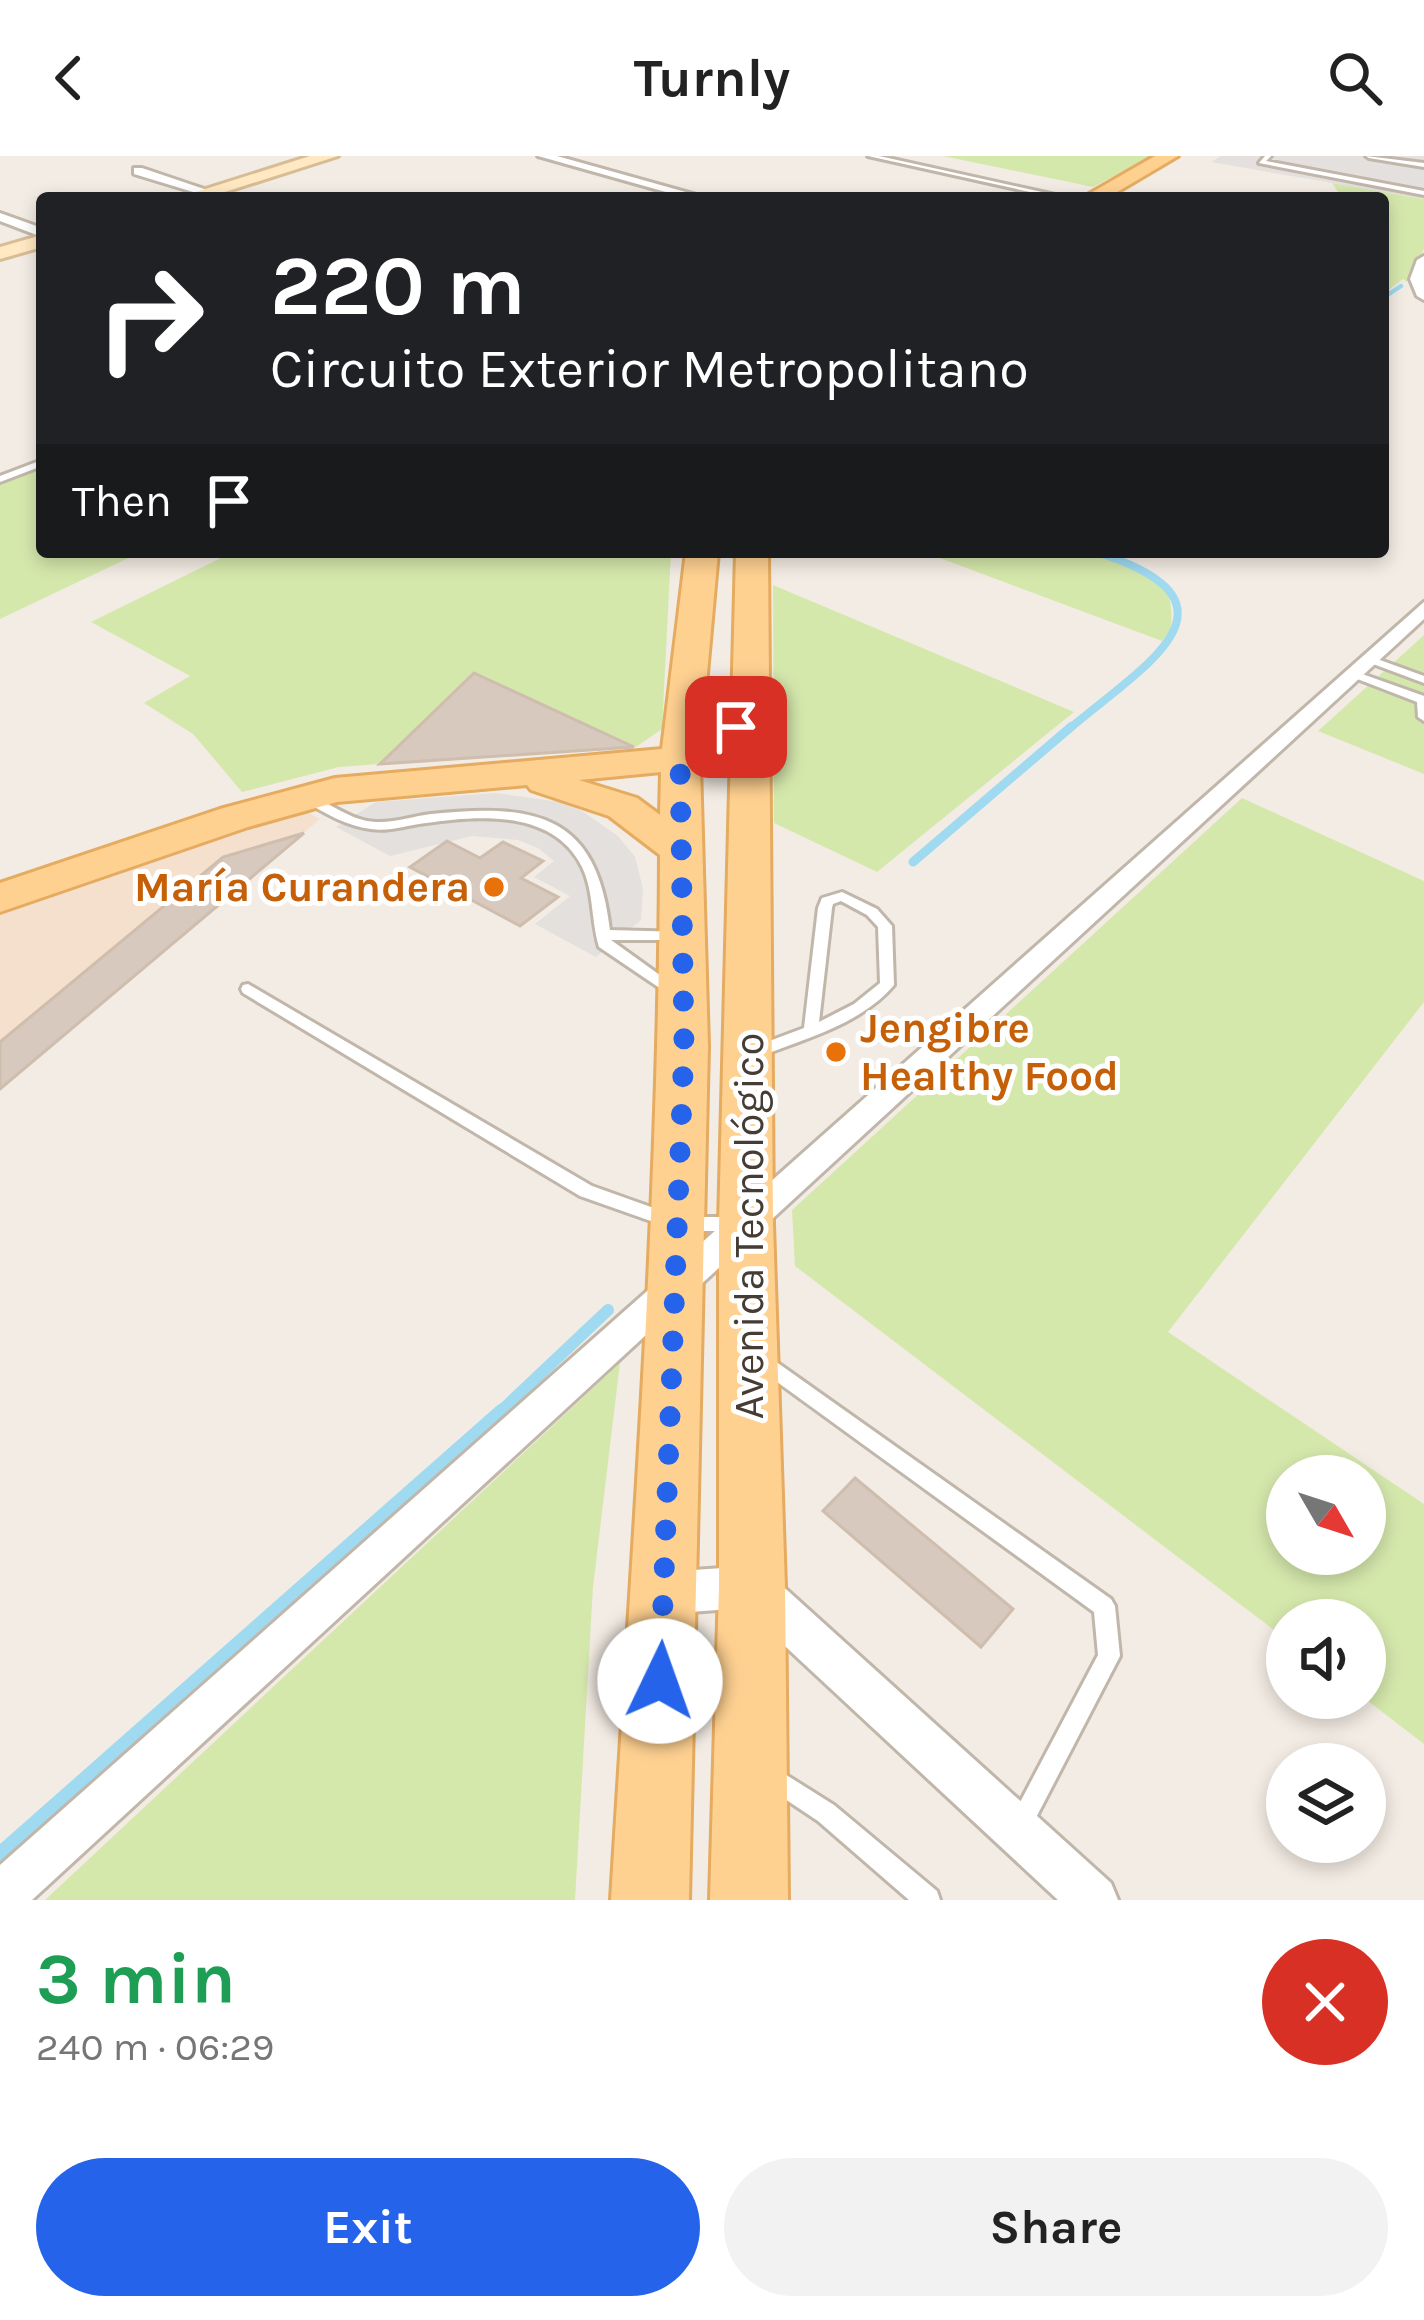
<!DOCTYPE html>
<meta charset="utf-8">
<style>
:root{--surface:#fff;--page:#f2f2f2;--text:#222;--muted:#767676;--accent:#2563eb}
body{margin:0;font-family:Karla,sans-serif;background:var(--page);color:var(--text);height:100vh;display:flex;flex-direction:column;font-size:45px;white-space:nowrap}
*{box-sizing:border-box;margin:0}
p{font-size:39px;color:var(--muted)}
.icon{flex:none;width:66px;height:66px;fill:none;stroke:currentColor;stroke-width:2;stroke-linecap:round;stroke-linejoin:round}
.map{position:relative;height:1744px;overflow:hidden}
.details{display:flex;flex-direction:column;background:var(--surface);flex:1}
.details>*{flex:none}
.hud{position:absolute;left:36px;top:36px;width:1353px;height:366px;border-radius:12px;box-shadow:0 6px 18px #0003;background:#202124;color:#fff;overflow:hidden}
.needle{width:78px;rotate:129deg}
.buttons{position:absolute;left:1266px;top:1299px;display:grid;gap:24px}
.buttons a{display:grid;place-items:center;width:120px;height:120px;border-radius:50%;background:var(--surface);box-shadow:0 6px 18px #0003;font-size:60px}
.pin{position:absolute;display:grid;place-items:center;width:102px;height:102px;color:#fff;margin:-51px;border-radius:24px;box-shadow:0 6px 18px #0006}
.me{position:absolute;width:132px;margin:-66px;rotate:3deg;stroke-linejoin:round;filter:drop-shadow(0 0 9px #0008)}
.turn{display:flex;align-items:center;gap:42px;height:252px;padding:0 36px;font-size:54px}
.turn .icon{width:156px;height:156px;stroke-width:2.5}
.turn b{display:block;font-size:84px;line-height:102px}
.then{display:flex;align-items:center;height:114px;padding:0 36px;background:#0003;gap:24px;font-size:45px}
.round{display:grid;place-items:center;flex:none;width:126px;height:126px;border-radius:63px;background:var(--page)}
.head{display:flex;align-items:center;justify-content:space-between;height:204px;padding:0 36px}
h1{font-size:72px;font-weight:700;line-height:90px;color:#1e9e55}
.button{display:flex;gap:24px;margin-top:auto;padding:24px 36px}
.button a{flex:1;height:138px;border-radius:72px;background:var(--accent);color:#fff;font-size:48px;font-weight:700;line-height:138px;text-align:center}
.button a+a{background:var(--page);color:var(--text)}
header{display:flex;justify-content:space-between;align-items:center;height:156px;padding:0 36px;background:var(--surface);font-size:54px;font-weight:700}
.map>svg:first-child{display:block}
.commercial{fill:#f5e0ce}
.green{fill:#d5e8ac;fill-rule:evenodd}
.parking{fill:#e3e0dd}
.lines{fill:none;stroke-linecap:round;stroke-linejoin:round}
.stream-far4{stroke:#9fdaf1;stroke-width:4.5}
.stream-far3{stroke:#9fdaf1;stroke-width:8}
.stream-far2{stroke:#9fdaf1;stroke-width:9}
.stream-far1{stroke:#9fdaf1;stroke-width:12}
.stream{stroke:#9fdaf1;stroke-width:15}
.building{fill:#d7c9bd;stroke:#cfbdad;stroke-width:3}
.lane-casing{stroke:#c1b6aa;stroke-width:6}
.street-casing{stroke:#c1b6aa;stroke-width:6}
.secondary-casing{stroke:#d7bd95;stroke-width:6}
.primary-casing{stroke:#e5ab60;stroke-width:6}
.lane{fill:#fff;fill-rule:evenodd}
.street{fill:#fff;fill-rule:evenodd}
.secondary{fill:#ffe8c2;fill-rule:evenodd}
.primary{fill:#ffd191;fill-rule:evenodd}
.route{stroke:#2563eb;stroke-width:21;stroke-dasharray:0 37.8}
.food-dot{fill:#e8710a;stroke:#fff;stroke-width:4.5}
.labels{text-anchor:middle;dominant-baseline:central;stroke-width:10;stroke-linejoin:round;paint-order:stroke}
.food-label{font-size:42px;font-weight:bold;fill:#c56008;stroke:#fff;text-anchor:end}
.street-label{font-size:42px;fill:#453c34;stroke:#fff}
</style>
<header><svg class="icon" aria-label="back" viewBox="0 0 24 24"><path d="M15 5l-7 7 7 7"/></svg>Turnly<svg class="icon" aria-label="search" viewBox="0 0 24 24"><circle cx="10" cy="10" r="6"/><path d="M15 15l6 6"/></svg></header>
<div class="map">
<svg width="1424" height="1744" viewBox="0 0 1424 1744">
<rect width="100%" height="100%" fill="#f3ece4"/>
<!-- commercial -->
<path class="commercial" d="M 307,656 L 320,663 L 0,933 L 0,756 L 267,664 Z"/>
<!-- green -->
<path class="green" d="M 943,0 L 1152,0 L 1093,31 Z
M 1332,27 L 1424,43 L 1424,93 L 1407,126 L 1403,123 L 1383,138 L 1383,42 L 1342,42 Z
M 42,311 L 42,396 L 141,396 L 0,463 L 0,327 Z
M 233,396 L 671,396 L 662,573 L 636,591 L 474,517 L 380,608 L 339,611 L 242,636 L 193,578 L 144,547 L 190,520 L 91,466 Z
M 924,396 C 978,396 1140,380 1167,436 C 1172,447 1172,460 1171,473 L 1162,485 Z
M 773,429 L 1074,556 L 877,716 L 774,667 Z
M 1424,479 L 1424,618 L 1318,575 Z
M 1242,642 L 1424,725 L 1424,846 L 1168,1176 L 1424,1348 L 1424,1588 L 1364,1542 L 1365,1464 L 1287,1464 L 1287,1484 L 795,1110 L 792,1054 ZM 1287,1320 L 1365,1320 L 1365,1398 L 1287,1398 Z
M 620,1207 L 593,1431 L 575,1744 L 45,1744 Z"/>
<!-- parking -->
<path class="parking" d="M 1221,0 L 1424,0 L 1424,43 L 1211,6 Z
M 495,637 L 559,646 L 582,655 L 618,680 L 635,701 L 643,733 L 641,764 L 596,801 L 535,768 L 570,740 L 534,721 L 554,705 L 538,692 L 518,684 L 472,680 L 390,700 L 336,671 L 376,646 Z"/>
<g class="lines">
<!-- stream-far4 -->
<path class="stream-far4" d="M 1383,142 L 1401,130"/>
<!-- stream-far3 -->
<path class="stream-far3" d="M 1069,573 C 1143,510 1257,447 1096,396"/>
<!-- stream-far2 -->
<path class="stream-far2" d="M 913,706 L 1072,570"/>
<!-- stream-far1 -->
<path class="stream-far1" d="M 498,1258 L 608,1154"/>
<!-- stream -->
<path class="stream" d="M 0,1698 L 502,1255"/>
</g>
<!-- building -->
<path class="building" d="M 474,517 L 634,591 L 380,608 Z
M 304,677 L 0,933 L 0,886 L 223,701 Z
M 447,685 L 480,702 L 503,686 L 543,705 L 521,722 L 558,741 L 520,770 L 410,711 Z
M 855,1322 L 1013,1453 L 981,1491 L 823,1355 Z"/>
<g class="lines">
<!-- lane casing -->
<g class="lane-casing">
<path id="lane" d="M 868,0 L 879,0 L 1069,42 L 1057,42 Z
M 1265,0 L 1271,0 L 1266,5 L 1424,35 L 1424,39 L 1259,7 Z
M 1366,0 L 1424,7 L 1424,11 L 1369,2 Z
M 42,304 L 42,310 L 0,326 L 0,320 Z
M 1369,500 L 1424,520 L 1424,527 L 1365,505 L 1365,501 Z
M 1351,514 L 1424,540 L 1424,565 L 1418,561 L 1417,546 L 1347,519 L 1347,515 Z
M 308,638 C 330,647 351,665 376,666 C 395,667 413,660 431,658 C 536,647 597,658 610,774 L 684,776 L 686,779 L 684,782 L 679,784 L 611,784 L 682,835 L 680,839 L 670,839 L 599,791 C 591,765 594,736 582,711 C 554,654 480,659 426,667 C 408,669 389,676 371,673 C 346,670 325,657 304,645 L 302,642 Z
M 842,736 L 877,753 L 892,770 L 894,829 C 861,868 807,882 761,900 L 751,900 L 748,896 L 751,892 L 804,872 L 818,752 L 822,742 ZM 841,745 L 867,759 L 878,771 L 880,827 L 854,848 L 819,866 L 832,752 L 833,748 Z
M 248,828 L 592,1030 L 679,1061 L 736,1061 L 742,1063 L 745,1068 L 742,1073 L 736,1075 L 679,1075 L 580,1040 L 243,837 L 241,833 L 243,829 Z
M 765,1198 L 1111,1443 L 1115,1450 L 1120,1500 L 1028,1677 L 1020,1681 L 1012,1677 L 1008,1669 L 1098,1499 L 1094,1456 L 758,1212 L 756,1206 L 758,1200 Z
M 772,1610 L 834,1649 L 937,1735 L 940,1744 L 909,1744 L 818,1665 L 764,1629 L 761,1621 L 764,1613 Z"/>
</g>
<!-- street casing -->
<g class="street-casing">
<path id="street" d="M 538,0 L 557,0 L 707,42 L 687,42 Z
M 134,12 L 142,12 L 213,36 L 203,39 L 134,18 Z
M 0,57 L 42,72 L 42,81 L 0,65 Z
M 1424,100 L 1424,144 L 1417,140 L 1410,123 L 1417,104 Z
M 1424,446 L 1424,463 L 32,1744 L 0,1744 L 0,1709 Z
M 752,1410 L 767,1416 L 1111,1727 L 1118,1744 L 1058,1744 L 744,1452 L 664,1458 L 649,1452 L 643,1437 L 649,1422 L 664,1416 Z"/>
</g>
<!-- secondary casing -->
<g class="secondary-casing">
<path id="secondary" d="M 310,0 L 338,0 L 206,42 L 177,42 Z
M 42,79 L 42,91 L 0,103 L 0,91 Z"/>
</g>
<!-- primary casing -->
<g class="primary-casing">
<path id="primary" d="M 1155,0 L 1178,0 L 1107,42 L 1082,42 Z
M 686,396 L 718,396 L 701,584 L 721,586 L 726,594 L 721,602 L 700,609 L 708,890 L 689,1744 L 611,1744 C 632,1396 659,1048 660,699 L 609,660 L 531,634 L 527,629 L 337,646 L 248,671 L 0,756 L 0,727 L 220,653 L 335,622 L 662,593 ZM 661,616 L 660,659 L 637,642 L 579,624 Z
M 736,396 L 768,396 L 773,1068 L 785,1431 L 788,1744 L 710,1744 L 719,1431 L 719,1068 Z"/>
</g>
<!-- lane -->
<use href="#lane" class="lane"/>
<!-- street -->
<use href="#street" class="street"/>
<!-- secondary -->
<use href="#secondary" class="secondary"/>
<!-- primary -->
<use href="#primary" class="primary"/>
</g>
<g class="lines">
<!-- route -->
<path class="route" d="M 660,1525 L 684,890 L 680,603 L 714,590 L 736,571"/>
</g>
<!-- markers -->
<g class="food-dot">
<circle cx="494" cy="731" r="12"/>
<circle cx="836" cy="896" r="12"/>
</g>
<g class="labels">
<!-- food labels -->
<g class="food-label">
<text x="470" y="731">María Curandera</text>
<text x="860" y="872" text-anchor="start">Jengibre<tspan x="860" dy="48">Healthy Food</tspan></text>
</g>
<!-- street labels -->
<g class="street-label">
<text transform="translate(749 1070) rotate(-90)">Avenida Tecnológico</text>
</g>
</g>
</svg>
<div class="buttons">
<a><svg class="needle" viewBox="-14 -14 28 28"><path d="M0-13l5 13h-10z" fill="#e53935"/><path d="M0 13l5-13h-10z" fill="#767676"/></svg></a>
<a><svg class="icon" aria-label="sound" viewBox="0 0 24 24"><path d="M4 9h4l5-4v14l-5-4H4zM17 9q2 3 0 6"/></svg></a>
<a><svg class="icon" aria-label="layers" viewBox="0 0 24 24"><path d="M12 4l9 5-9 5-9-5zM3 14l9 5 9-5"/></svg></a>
</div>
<div class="pin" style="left:736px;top:571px;background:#d93025"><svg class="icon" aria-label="arrive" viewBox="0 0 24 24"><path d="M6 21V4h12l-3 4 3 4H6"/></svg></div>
<svg class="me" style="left:660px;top:1525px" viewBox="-20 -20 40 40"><circle r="19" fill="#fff"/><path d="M0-13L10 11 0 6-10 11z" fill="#2563eb"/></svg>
<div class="hud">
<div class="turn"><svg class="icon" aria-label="right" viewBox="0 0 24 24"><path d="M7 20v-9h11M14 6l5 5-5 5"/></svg><div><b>220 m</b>Circuito Exterior Metropolitano</div></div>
<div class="then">Then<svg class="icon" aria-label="arrive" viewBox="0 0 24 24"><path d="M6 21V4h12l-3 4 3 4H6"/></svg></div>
</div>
</div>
<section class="details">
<div class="head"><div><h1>3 min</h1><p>240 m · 06:29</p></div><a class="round" style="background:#d93025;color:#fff"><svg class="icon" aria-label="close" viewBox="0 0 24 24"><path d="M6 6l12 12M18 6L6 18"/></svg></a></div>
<div class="button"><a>Exit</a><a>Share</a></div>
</section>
